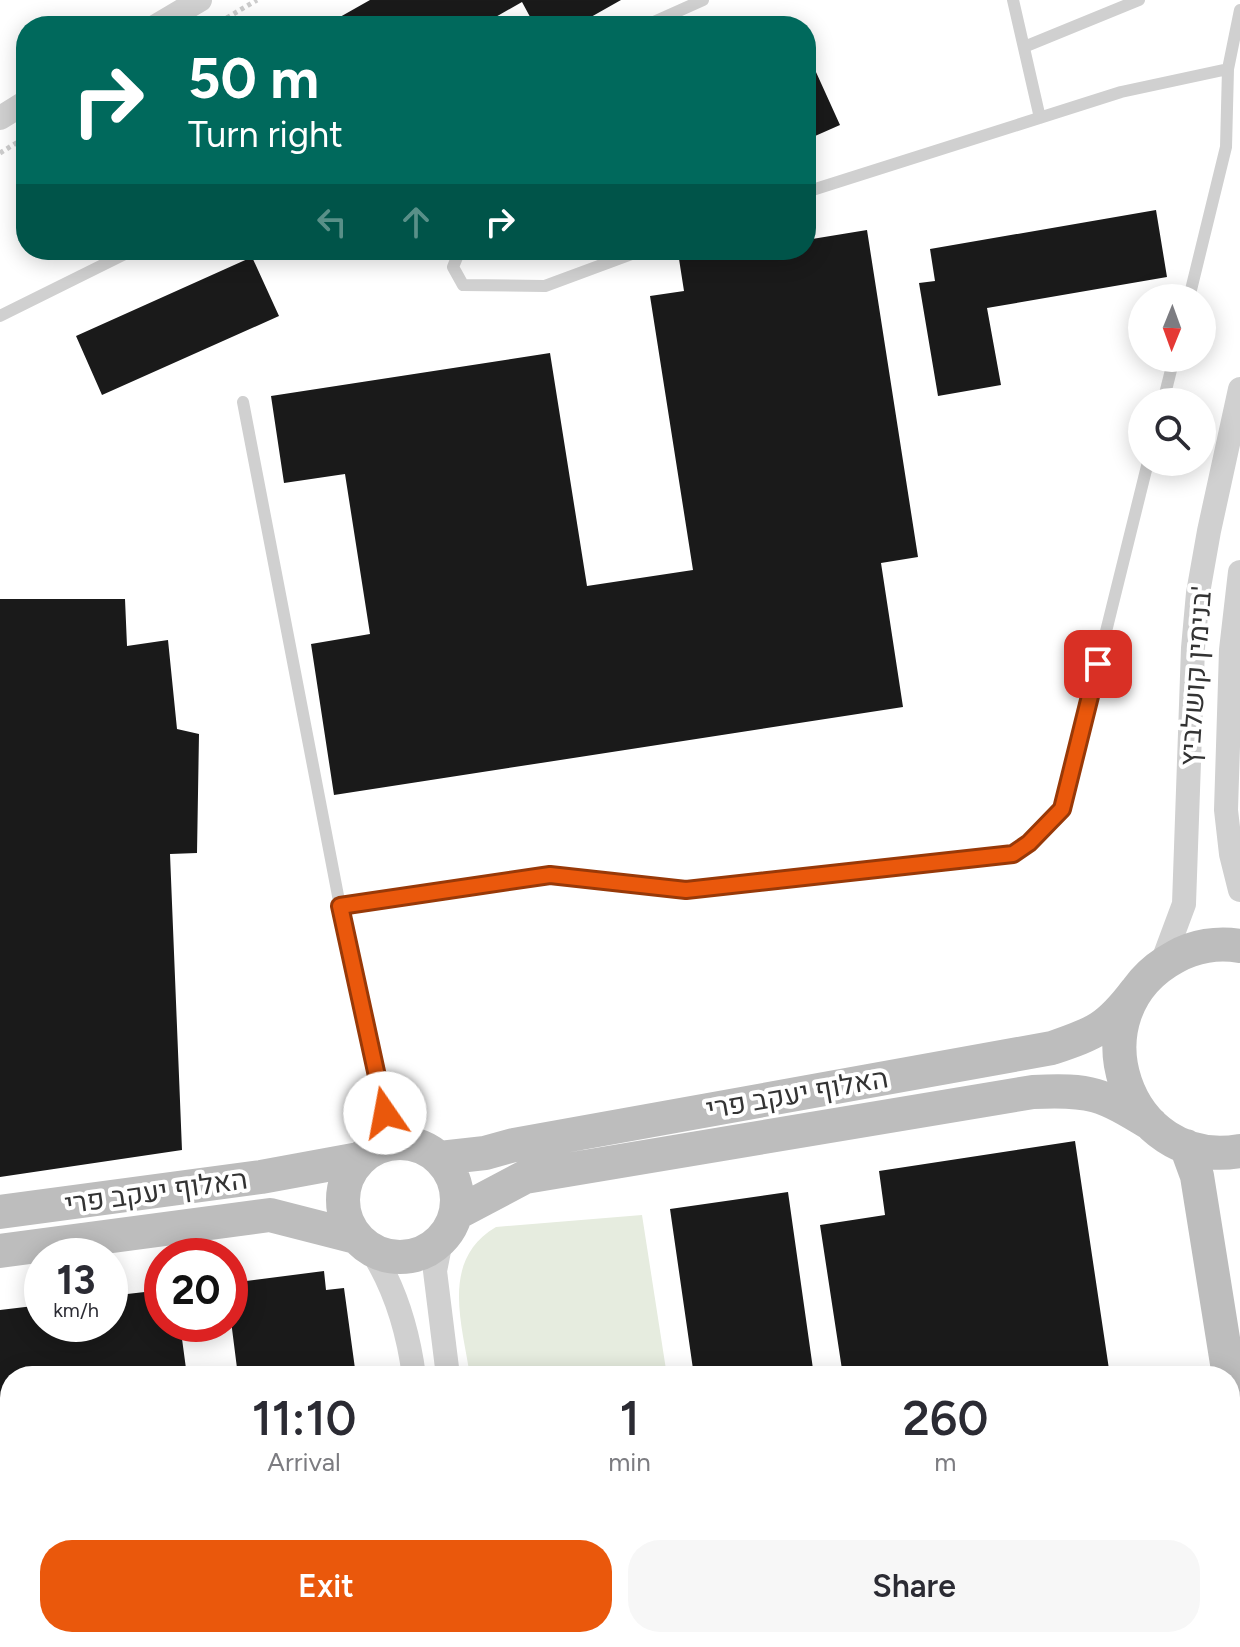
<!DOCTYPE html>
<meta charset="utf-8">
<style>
:root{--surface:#fff;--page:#f7f7f7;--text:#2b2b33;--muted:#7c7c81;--accent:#ea580c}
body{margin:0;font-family:Figtree,Heebo,sans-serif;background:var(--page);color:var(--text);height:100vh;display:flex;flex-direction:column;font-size:30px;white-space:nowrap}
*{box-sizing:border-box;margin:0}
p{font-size:26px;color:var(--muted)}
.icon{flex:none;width:44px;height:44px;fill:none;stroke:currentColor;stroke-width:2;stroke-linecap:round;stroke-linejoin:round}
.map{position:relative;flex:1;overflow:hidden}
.panel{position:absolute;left:0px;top:1366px;width:1240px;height:282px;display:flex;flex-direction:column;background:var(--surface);border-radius:32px 32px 0 0;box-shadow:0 4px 20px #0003}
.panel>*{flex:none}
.top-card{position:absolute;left:16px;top:16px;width:800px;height:244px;border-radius:32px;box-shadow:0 4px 20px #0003;background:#00695c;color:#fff;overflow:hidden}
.needle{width:52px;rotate:181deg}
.buttons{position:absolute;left:1128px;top:284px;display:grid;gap:16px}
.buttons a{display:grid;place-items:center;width:88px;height:88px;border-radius:50%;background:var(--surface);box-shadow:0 4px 20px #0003;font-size:40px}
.speed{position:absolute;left:24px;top:1238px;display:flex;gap:16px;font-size:40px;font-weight:700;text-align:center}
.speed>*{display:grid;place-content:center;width:104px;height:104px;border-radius:50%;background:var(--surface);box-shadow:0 4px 20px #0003;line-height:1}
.speed small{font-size:20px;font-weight:400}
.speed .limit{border:12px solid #d22;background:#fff;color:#111}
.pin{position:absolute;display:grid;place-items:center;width:68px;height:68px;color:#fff;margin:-34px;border-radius:16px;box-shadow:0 4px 12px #0006}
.me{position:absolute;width:88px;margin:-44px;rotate:348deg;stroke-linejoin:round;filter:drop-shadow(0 0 6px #0008)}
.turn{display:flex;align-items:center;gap:28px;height:168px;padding:0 40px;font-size:36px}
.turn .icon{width:104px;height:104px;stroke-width:2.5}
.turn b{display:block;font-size:56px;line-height:68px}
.lanes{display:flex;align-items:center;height:76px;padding:0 40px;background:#0003;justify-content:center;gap:40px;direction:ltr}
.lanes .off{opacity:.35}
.eta{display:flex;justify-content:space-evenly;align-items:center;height:136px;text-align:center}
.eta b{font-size:48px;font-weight:600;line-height:56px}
.action{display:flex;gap:16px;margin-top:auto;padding:16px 40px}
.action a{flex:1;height:92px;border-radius:32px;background:var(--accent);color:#fff;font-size:32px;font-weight:600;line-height:92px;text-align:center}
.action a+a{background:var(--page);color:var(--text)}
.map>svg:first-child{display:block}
.green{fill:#e6ecdf}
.building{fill:#1a1a1a}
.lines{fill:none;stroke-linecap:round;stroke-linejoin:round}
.path{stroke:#cdcdcd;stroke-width:5;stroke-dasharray:4 4;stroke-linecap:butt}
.lane{stroke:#d0d0d0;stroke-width:12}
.street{stroke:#d0d0d0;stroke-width:24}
.secondary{stroke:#bdbdbd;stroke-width:34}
.route-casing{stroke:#983908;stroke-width:20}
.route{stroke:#ea580c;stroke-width:14}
.labels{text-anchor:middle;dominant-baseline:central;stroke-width:8;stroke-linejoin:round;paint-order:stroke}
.street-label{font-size:28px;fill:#333;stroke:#fff}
</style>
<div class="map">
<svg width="1240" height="1647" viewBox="0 0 1240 1647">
<rect width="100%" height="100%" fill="#fff"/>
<!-- green -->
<path class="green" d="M 642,1215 L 667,1376 L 470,1376 C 462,1323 440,1260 496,1227 Z
M 0,1566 L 10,1576 L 10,1638 L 72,1638 L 81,1647 L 0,1647 Z
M 618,1638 L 857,1638 L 858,1647 L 575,1647 Z"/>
<!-- building -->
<path class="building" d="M 370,0 L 621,0 L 575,26 L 535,26 L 522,2 L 480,26 L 324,26 Z
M 806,50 L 840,125 L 806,140 Z
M 1156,210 L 1167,277 L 987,308 L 1001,385 L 938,396 L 919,283 L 935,281 L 930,249 Z
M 867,230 L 918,557 L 881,563 L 903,707 L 334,795 L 311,644 L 370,634 L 345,474 L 284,483 L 271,396 L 550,353 L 587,586 L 693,570 L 650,296 L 684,291 L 679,259 L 740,250 L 806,250 L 806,240 Z
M 252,257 L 279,316 L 102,395 L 76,336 Z
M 0,599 L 125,599 L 127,646 L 168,640 L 177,729 L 199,734 L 197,853 L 170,854 L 182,1150 L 0,1177 Z
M 1075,1141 L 1110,1376 L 843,1376 L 820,1225 L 885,1215 L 879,1171 Z
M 788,1192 L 814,1376 L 694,1376 L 670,1209 Z
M 324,1271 L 326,1290 L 344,1288 L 356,1376 L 238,1376 L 230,1313 L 230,1283 Z
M 162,1290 L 162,1324 L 180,1324 L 187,1376 L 10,1376 L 10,1451 L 0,1453 L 0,1310 L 42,1305 L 42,1324 L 110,1324 L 110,1296 Z
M 1065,1638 L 1162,1638 L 1167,1647 L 1061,1647 Z"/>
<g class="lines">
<!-- path -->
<path class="path" d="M 213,26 L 257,0
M 0,153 L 26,137"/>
<!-- lane -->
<path class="lane" d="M 1013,0 L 1040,118
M 645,26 L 703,0
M 1024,47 L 1139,0
M 1228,69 L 1240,10
M 806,192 L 1121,92 L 1228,69 L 1226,147 L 1189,298
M 460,250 L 453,267 L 463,285 L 545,286 L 642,250
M 0,316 L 133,250
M 243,402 L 340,906 L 391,1143
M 1163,402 L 1174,358
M 340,906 L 550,875 L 686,890 L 1013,854 L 1029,843 L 1062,809 L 1148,462
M 888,1638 L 890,1647
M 1053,1638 L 1055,1647"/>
<!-- street -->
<path class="street" d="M 156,26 L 200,0
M 0,118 L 26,102
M 1240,572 L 1231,650 L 1226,810 L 1231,854 L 1240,890
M 1162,963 L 1184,904 L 1193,648 L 1198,593 L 1209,531 L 1240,389
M 441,1241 L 435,1271 L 448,1376
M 371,1250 C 396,1289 408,1330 414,1376
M 235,1647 L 281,1638
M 438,1647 L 493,1638"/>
<!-- secondary -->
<path class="secondary" d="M 1240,946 C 1218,942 1194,946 1175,957 C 1071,1013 1125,1171 1240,1151
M343 1200a57 57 0 1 1 114 0a57 57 0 1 1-114 0Z
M 1186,1146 L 1197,1176 L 1229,1376
M 440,1158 L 485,1153 L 514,1145 L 1052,1048 C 1096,1033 1108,1028 1136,991
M 0,1212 L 261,1177 L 359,1159
M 457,1213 L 525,1177 L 1033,1092 C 1091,1089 1102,1094 1151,1124
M 0,1251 L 270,1215 L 356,1237
M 1230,1383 L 1234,1417 L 1230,1436
M 1230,1465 L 1240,1465
M 1230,1574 L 1240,1574
M 1217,1647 L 1218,1638"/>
</g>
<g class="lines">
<!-- route casing -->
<g class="route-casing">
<path id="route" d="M 385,1113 L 340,906 L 550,875 L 686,890 L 1013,854 L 1029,843 L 1062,809 L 1098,664"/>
</g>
<!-- route -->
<use href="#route" class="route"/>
</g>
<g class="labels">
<!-- street labels -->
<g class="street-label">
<text transform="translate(1195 676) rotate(-86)">בנימין קושלביץ'</text>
<text transform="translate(797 1093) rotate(-10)">האלוף יעקב פרי</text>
<text transform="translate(156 1191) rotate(-8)">האלוף יעקב פרי</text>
</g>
</g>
</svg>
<div class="buttons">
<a><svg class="needle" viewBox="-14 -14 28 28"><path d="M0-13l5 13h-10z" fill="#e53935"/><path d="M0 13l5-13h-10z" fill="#7c7c81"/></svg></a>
<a><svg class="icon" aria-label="search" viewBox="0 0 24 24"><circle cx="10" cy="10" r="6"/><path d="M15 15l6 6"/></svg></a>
</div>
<div class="speed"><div>13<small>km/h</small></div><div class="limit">20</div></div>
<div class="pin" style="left:1098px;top:664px;background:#d93025"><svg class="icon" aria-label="arrive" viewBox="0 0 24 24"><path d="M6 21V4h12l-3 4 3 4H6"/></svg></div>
<svg class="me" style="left:385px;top:1113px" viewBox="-20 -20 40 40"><circle r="19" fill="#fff"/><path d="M0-13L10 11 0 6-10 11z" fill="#ea580c"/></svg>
<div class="top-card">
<div class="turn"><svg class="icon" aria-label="right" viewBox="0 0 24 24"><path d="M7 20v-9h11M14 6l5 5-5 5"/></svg><div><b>50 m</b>Turn right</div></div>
<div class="lanes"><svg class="icon off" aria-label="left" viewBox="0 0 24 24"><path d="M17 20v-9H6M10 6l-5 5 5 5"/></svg><svg class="icon off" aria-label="ahead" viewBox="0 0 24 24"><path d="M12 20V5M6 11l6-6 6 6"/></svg><svg class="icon" aria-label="right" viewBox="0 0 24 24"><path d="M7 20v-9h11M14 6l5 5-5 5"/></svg></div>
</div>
<section class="panel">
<div class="eta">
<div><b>11:10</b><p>Arrival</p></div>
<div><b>1</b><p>min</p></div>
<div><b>260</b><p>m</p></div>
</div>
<div class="action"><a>Exit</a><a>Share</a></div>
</section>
</div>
